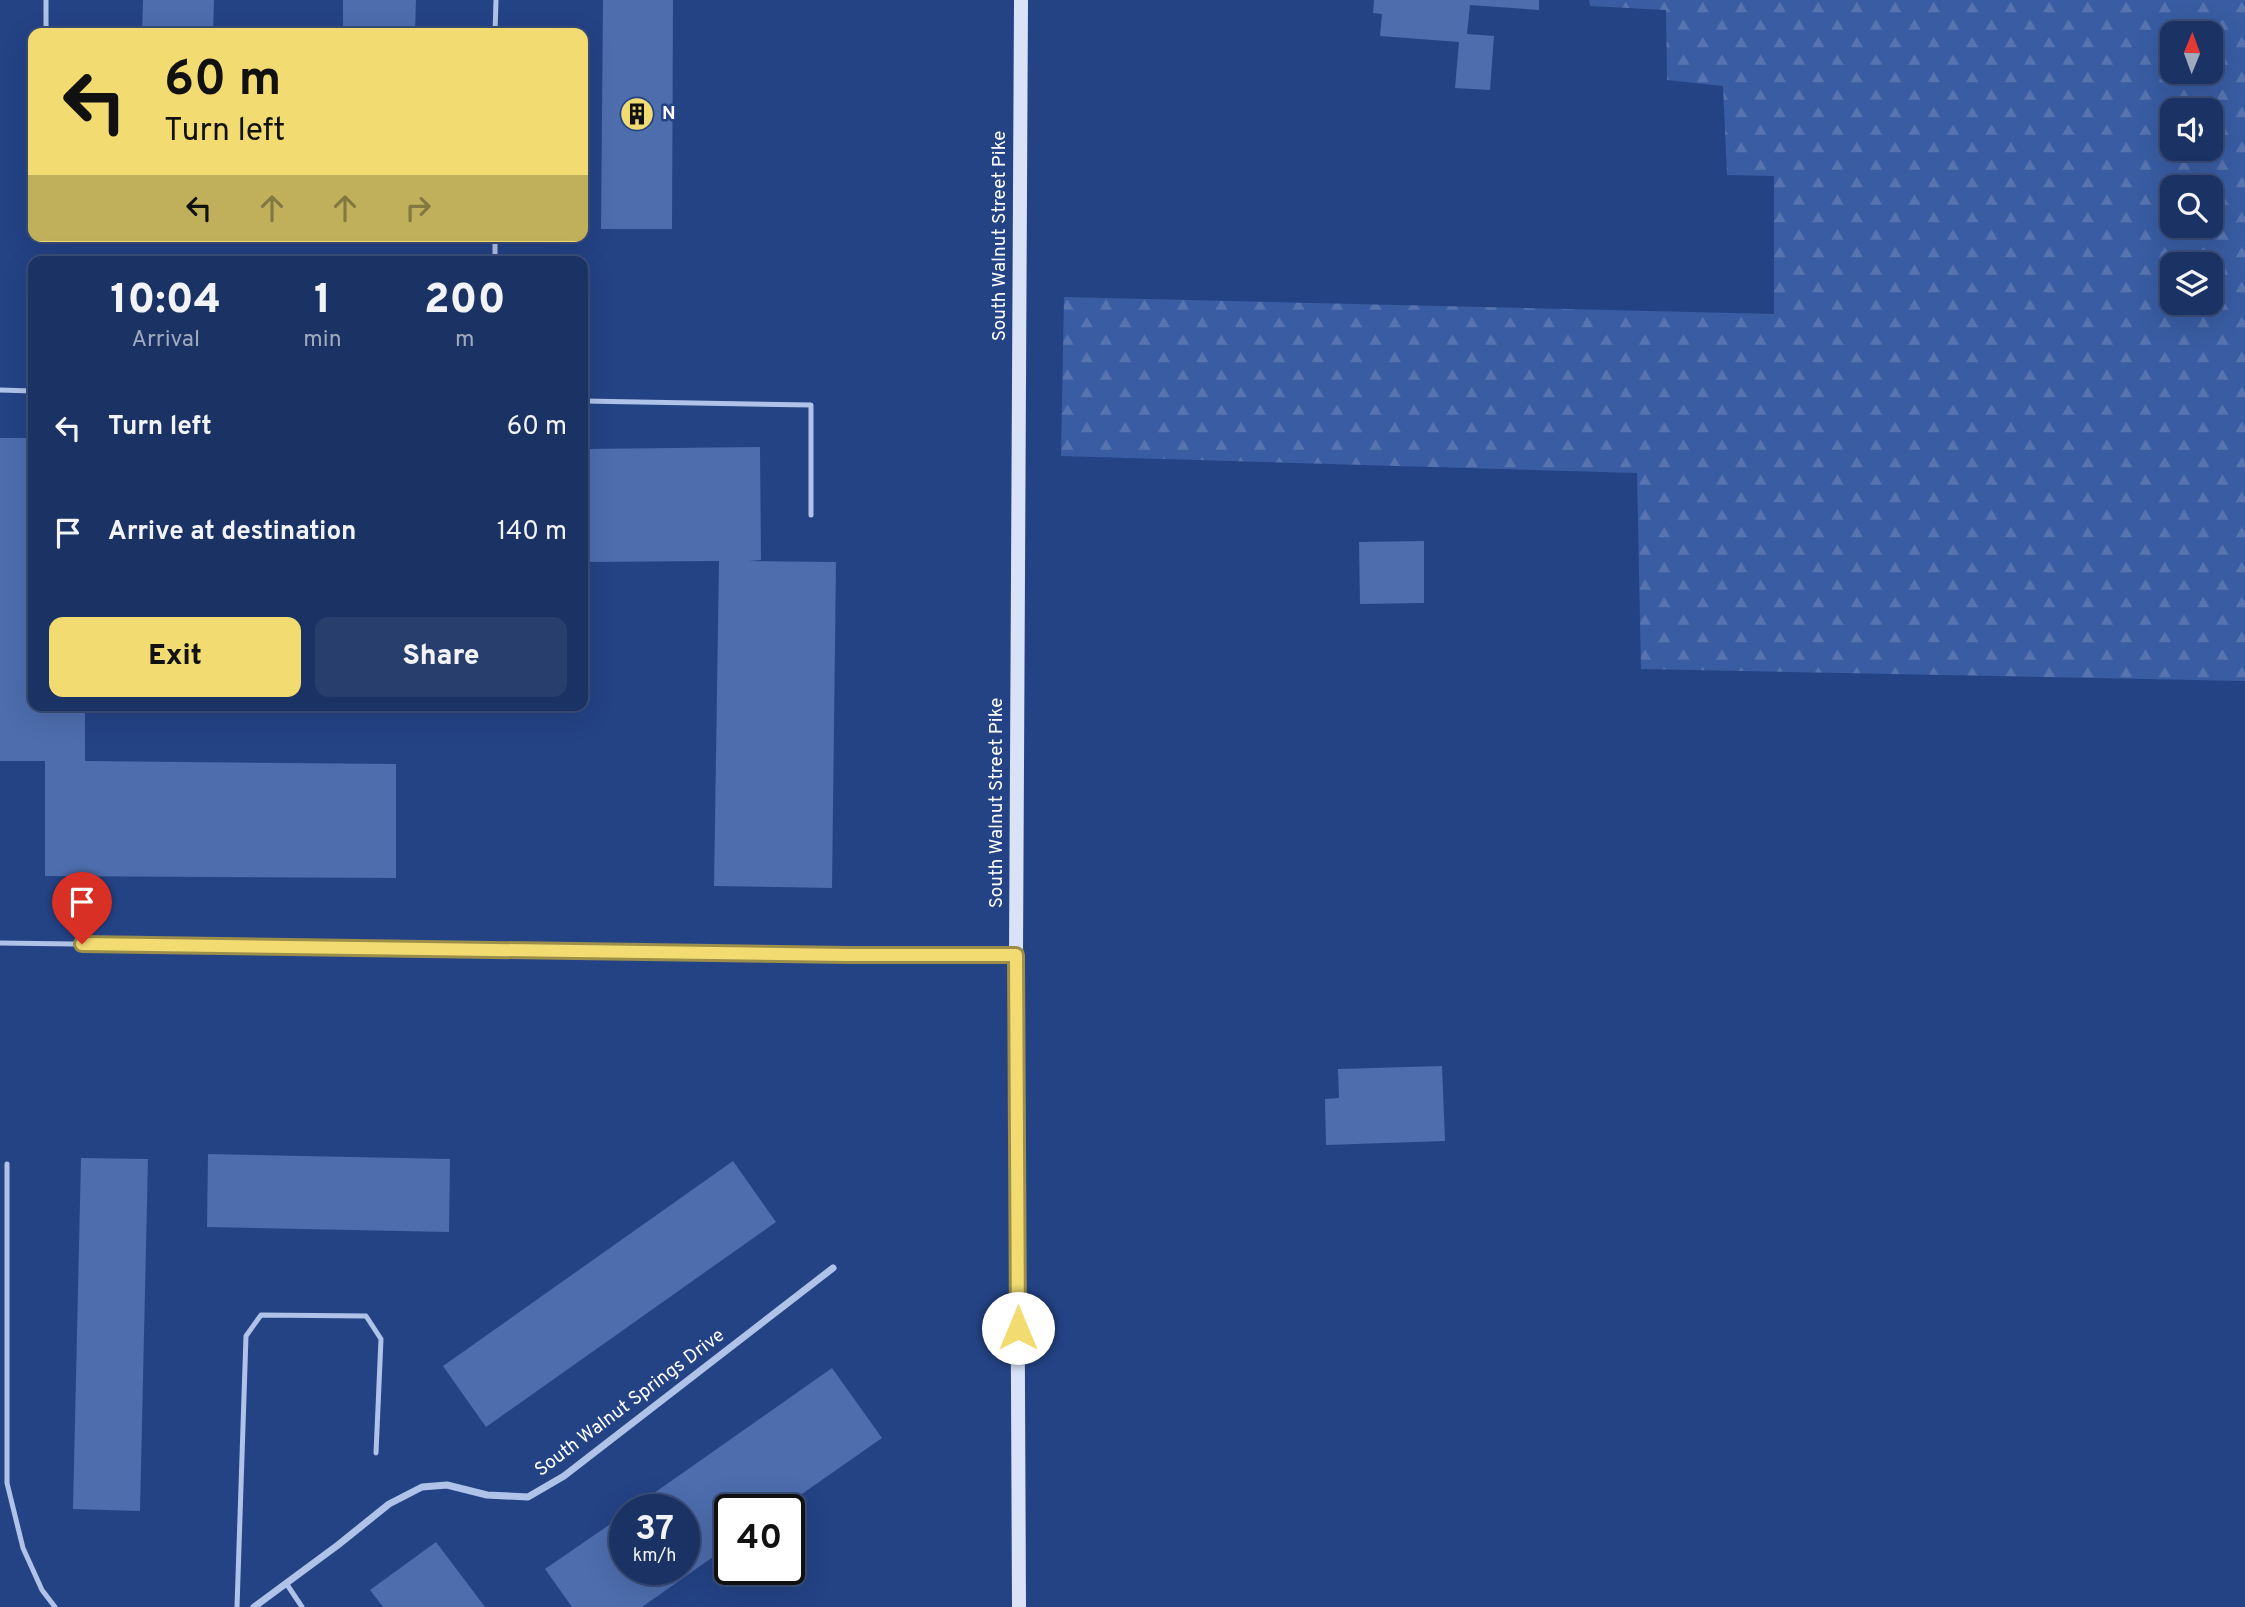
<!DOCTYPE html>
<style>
:root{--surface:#1b3264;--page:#283e6d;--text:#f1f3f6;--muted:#a0aabf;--line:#394d78;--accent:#f2dc72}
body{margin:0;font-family:Overpass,sans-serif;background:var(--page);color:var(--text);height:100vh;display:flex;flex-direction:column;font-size:26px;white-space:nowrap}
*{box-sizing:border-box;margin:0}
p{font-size:23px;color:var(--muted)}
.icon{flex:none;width:38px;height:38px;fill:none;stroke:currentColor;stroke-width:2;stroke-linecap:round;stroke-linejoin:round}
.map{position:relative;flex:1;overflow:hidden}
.details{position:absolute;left:28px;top:256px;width:560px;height:455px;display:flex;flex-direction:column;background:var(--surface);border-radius:14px;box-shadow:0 7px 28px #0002,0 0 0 2px var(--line)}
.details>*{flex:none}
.banner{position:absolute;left:28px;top:28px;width:560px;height:214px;border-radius:14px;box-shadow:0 7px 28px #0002,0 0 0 2px var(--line);background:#f2dc72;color:#111;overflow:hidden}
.needle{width:46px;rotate:1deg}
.buttons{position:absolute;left:2160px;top:21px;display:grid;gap:14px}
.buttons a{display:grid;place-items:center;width:63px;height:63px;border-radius:14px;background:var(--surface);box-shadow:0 7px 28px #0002,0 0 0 2px var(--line);font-size:35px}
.speed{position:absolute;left:609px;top:1494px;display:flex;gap:14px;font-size:35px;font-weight:700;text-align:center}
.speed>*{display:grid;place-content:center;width:91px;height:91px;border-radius:50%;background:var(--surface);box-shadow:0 7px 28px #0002,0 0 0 2px var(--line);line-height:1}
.speed small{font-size:18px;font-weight:400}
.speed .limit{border:4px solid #111;border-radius:10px;background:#fff;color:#111}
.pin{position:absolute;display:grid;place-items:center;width:60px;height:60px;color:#fff;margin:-72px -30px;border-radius:50% 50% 50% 0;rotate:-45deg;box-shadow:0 0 7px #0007}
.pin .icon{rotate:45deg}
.me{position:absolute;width:77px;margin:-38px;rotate:0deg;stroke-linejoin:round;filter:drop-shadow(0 0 5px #0008)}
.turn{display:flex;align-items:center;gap:24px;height:147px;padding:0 21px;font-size:32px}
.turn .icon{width:91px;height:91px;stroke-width:2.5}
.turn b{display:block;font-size:49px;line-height:60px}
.lanes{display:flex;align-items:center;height:66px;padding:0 21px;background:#0003;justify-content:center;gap:35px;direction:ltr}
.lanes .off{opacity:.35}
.eta{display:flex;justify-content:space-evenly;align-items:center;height:119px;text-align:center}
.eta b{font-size:42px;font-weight:800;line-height:49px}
.action{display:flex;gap:14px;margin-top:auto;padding:14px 21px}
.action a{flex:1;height:80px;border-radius:14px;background:var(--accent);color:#111;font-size:28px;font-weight:800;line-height:80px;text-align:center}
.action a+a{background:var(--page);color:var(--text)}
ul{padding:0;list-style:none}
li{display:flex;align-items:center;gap:21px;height:105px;padding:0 21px}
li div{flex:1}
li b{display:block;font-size:26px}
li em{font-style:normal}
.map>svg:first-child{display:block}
.forest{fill:url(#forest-firs);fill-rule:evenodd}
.building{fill:#4d6dad}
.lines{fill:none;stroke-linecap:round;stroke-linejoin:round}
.lane{stroke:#afc2e8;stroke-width:5}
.street{stroke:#afc2e8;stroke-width:7}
.secondary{stroke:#d9e2f7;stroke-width:14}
.route-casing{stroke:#9d8f4a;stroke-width:18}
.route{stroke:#f2dc72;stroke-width:12}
.labels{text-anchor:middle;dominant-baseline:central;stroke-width:5;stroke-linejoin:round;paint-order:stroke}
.poi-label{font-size:19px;font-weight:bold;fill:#fff;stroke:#244385;text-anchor:start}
.street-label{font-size:19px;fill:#fff;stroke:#244385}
</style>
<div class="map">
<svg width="2245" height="1607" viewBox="0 0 2245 1607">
<defs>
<pattern id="forest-firs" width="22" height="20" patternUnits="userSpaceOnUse" patternTransform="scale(1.75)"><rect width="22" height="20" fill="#395ca2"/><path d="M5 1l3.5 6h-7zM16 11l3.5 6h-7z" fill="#5774b0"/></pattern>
</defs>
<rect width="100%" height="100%" fill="#244385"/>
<!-- forest -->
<path class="forest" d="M 1589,0 L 2245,0 L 2245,681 L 1641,669 L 1637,473 L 1061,456 L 1064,297 L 1774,314 L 1774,176 L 1727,175 L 1723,86 L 1667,80 L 1666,10 L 1590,6 ZM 2172,33 L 2210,33 L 2210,72 L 2172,72 ZM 2172,110 L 2210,110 L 2210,149 L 2172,149 ZM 2172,187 L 2210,187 L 2210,226 L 2172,226 ZM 2172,264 L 2210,264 L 2210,303 L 2172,303 Z"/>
<!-- building -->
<path class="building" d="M 143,0 L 214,0 L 213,33 L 142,33 Z
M 343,0 L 416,0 L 415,33 L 343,33 Z
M 603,0 L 673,0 L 672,229 L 601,229 Z
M 1374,0 L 1539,0 L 1539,10 L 1470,5 L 1467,34 L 1494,36 L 1490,90 L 1455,88 L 1459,42 L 1380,36 L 1382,14 L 1373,13 Z
M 0,438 L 33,438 L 33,705 L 85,705 L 85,761 L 396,764 L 396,878 L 45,876 L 45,761 L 0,761 Z
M 760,447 L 761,560 L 749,561 L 836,562 L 832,888 L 714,886 L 719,561 L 583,562 L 583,449 Z
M 1424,541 L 1424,603 L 1360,604 L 1359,542 Z
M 1442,1066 L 1445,1141 L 1326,1145 L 1325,1099 L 1339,1098 L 1338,1069 Z
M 208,1154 L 450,1159 L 449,1232 L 207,1227 Z
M 81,1158 L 148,1159 L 140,1511 L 73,1509 Z
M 733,1161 L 776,1222 L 486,1427 L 443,1366 Z
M 832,1368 L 882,1438 L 779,1510 L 730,1510 L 730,1545 L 642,1607 L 572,1607 L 545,1569 L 625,1514 L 625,1570 L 684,1570 L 684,1510 L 630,1510 Z
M 436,1542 L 485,1607 L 383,1607 L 370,1590 Z"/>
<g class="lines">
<!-- lane -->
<path class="lane" d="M 46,33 L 46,0
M 495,33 L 496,0
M 495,261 L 495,236
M 0,390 L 33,391
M 583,401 L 811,405 L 811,515
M 0,943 L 849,955 L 1016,955
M 7,1164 L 7,1483 L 23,1548 L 42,1590 L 55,1607
M 286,1583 L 302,1607
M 237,1607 L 246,1336 L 261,1315 L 366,1316 L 381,1339 L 376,1453"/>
<!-- street -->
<path class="street" d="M 254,1607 L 338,1545 L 389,1504 L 422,1487 L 447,1485 L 487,1495 L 528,1497 L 564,1476 L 833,1268"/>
<!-- secondary -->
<path class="secondary" d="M 1019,1607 L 1016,955 L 1021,0"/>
</g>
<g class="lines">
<!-- route casing -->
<g class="route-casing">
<path id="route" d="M 82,944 L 849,955 L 1016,955 L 1018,1328"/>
</g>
<!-- route -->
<use href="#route" class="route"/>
</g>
<!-- icons -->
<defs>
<g id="building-disc" transform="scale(1.75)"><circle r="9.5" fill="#f2dc72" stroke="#244385"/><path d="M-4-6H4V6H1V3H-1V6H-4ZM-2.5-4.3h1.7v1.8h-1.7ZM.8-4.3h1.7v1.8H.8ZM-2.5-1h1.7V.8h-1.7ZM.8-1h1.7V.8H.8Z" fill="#111"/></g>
</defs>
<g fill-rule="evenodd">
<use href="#building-disc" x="637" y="114"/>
</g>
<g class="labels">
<!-- poi labels -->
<g class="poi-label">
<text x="662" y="114">N</text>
</g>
<!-- street labels -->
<g class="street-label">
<text transform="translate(1000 236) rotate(-90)">South Walnut Street Pike</text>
<text transform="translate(997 803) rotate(-90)">South Walnut Street Pike</text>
<text transform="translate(630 1403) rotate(-37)">South Walnut Springs Drive</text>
</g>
</g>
</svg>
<div class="buttons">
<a><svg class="needle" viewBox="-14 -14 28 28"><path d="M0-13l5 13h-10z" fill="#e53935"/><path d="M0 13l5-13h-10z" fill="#a0aabf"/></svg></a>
<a><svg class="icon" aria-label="sound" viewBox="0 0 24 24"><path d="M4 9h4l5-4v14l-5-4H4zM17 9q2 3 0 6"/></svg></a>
<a><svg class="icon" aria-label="search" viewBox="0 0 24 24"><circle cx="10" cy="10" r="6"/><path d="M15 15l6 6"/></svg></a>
<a><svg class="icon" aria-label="layers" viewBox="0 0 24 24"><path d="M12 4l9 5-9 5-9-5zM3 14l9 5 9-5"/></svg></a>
</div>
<div class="speed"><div>37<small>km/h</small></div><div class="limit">40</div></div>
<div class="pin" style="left:82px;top:944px;background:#d93025"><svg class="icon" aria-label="arrive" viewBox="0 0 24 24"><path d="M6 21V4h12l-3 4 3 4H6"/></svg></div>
<svg class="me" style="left:1018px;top:1328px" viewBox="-20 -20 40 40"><circle r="19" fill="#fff"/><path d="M0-13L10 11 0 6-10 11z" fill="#f2dc72"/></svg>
<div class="banner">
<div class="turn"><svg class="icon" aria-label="left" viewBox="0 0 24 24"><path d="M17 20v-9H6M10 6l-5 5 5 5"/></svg><div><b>60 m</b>Turn left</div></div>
<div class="lanes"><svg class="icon" aria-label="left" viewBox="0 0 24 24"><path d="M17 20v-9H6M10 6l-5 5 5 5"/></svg><svg class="icon off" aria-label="ahead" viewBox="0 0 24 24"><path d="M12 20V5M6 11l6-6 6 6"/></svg><svg class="icon off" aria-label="ahead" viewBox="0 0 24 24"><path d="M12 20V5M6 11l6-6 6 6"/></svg><svg class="icon off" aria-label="right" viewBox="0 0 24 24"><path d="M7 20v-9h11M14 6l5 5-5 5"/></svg></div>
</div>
<section class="details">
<div class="eta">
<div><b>10:04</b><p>Arrival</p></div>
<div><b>1</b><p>min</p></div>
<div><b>200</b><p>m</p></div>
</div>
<ul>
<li><svg class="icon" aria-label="left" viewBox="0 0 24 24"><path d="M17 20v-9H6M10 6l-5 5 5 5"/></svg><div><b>Turn left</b></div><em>60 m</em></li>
<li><svg class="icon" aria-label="arrive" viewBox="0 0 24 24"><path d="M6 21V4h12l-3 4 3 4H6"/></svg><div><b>Arrive at destination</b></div><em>140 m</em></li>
</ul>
<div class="action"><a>Exit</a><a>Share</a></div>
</section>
</div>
